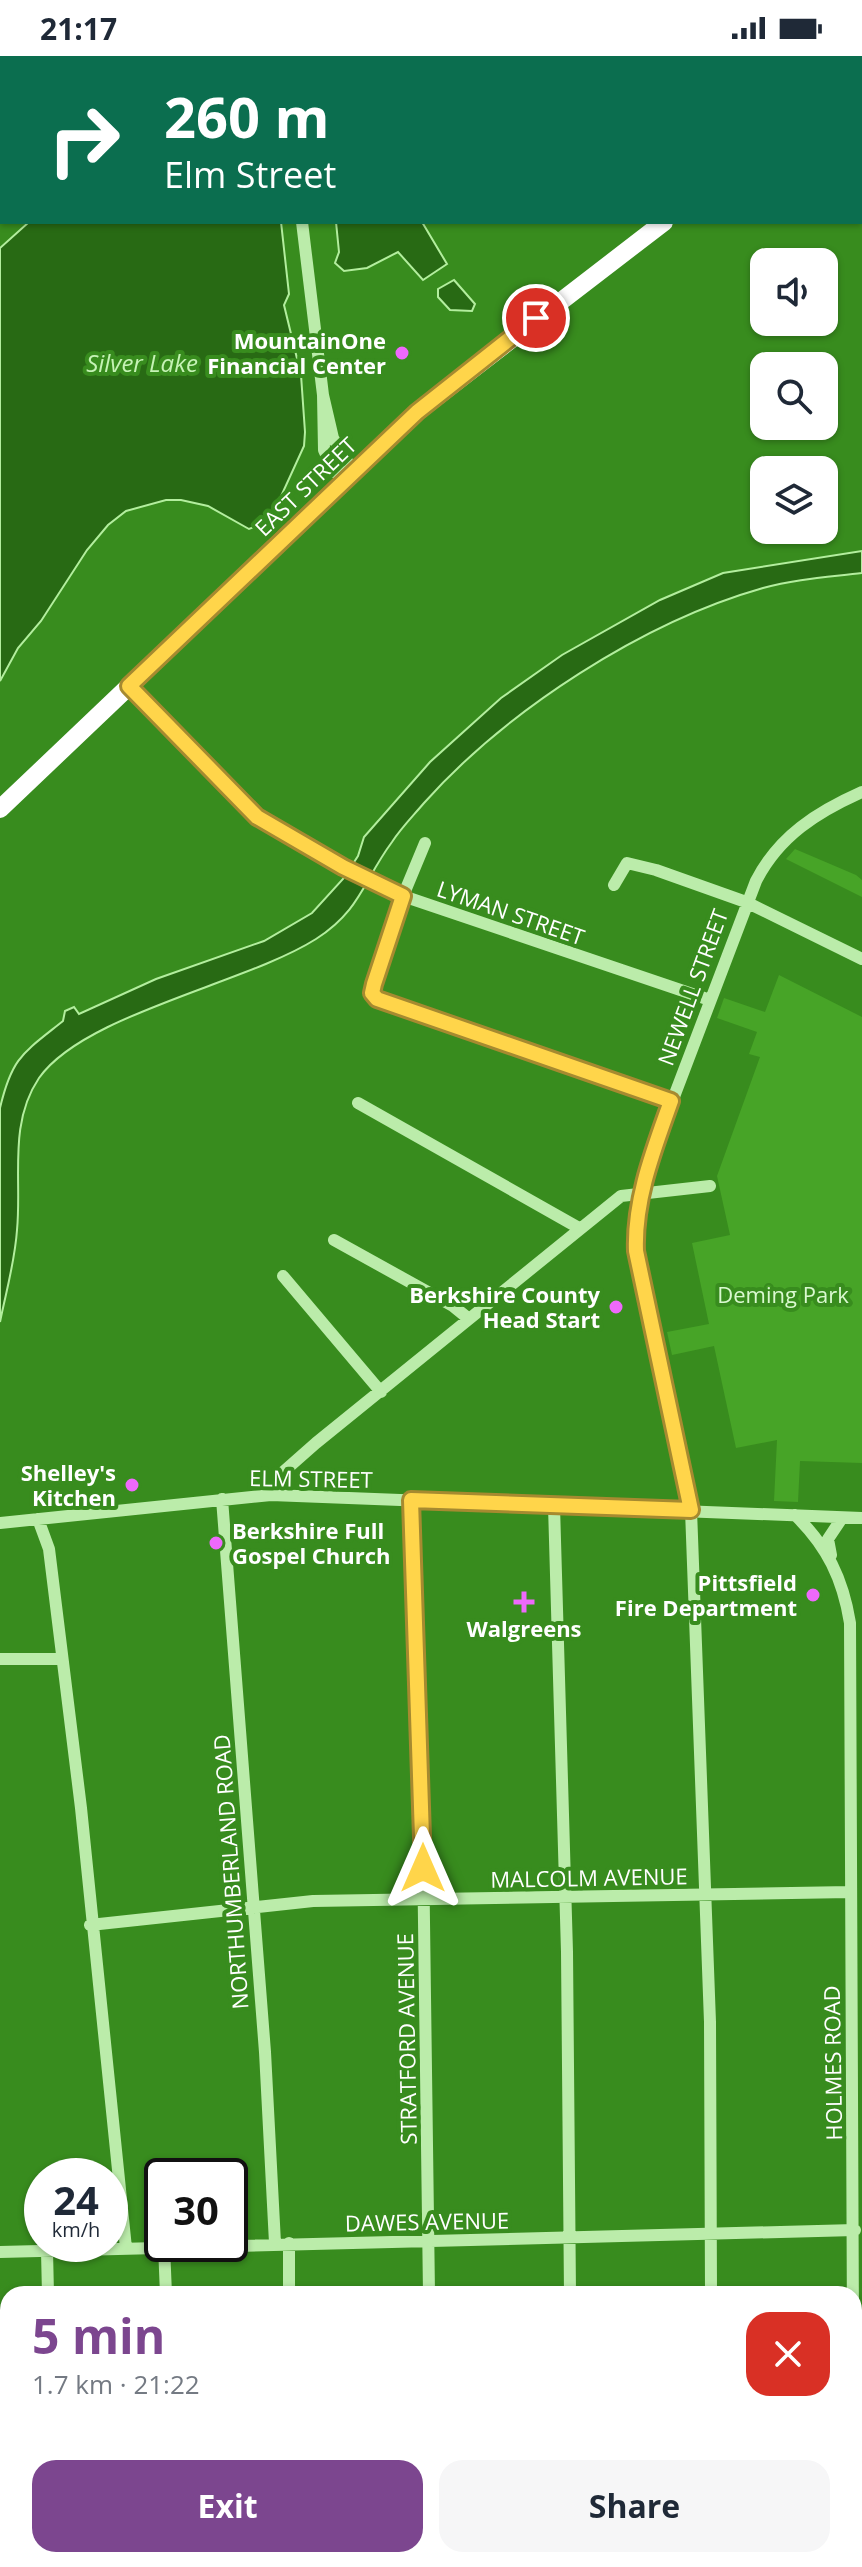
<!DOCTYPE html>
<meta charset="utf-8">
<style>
:root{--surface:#fff;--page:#f6f6f7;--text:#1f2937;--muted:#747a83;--accent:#7c468f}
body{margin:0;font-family:"Open Sans",sans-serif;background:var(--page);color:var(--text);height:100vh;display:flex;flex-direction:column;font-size:30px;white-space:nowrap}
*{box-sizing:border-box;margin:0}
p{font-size:26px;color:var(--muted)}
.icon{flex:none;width:44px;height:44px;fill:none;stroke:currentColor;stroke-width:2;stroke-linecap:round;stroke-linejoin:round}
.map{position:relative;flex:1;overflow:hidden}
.sheet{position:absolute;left:0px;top:2230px;width:862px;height:282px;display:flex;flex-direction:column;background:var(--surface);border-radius:24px 24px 0 0;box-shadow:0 2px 6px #0004}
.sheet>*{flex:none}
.top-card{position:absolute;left:0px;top:0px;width:862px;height:168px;box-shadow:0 2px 6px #0004;background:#0b6e4f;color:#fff;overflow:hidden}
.fabs{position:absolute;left:750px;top:192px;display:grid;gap:16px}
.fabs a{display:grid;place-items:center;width:88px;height:88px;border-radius:16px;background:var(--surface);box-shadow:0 2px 6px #0004;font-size:40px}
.speed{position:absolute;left:24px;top:2102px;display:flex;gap:16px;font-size:40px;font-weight:700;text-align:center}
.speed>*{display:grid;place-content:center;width:104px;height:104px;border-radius:50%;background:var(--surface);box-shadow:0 2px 6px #0004;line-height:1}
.speed small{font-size:20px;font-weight:400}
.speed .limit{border:4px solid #111;border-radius:12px;background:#fff;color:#111}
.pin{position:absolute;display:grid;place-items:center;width:68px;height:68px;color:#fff;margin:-34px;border:4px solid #fff;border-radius:50%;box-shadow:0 2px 8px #0007}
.me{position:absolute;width:88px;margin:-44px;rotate:0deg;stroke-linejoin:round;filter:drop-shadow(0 0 6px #0008)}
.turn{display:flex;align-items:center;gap:28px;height:168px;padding:0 32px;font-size:36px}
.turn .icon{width:104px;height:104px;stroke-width:2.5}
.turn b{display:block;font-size:56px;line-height:68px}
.round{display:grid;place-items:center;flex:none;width:84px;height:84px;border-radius:24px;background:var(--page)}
.headline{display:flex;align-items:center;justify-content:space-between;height:136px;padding:0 32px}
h1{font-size:48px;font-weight:700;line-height:60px;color:var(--accent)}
.action{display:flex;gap:16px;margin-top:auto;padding:16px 32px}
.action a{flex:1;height:92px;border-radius:24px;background:var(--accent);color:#fff;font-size:32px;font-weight:700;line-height:92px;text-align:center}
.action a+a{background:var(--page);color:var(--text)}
.status{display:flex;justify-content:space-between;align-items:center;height:56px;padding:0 40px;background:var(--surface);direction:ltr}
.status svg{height:22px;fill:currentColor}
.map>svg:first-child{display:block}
.green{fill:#47a427}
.water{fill:#286a14;stroke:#b3ee9e;stroke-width:2}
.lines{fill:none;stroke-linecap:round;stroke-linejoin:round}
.minor{stroke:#bbecaa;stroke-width:12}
.highway{stroke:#fff;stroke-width:18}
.rail-casing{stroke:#fff;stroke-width:6}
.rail{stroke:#388c1e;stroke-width:3;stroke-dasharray:9;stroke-linecap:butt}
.route-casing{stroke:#a68a30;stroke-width:20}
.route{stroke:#ffd54a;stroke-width:14}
.poi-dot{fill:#ee69fb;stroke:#388c1e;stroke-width:3}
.labels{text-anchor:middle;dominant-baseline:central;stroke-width:8;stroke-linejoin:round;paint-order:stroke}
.poi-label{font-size:22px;font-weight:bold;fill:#fff;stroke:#388c1e;text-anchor:end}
.street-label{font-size:22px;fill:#fff;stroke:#388c1e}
.park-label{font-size:22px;fill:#daf9d0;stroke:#388c1e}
.water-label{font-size:24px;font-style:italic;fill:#c6f3b6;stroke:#388c1e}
</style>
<div class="status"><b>21:17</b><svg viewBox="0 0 49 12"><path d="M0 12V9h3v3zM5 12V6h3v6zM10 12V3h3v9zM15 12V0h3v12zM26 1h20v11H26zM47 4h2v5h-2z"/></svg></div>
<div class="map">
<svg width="862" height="2511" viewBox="0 0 862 2511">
<rect width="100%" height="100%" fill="#388c1e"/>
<!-- green -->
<path class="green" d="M 795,793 L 856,819 L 862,824 L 862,841 L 786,803 Z
M 779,919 L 862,961 L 862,1407 L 800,1405 L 798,1446 L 774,1445 L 777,1384 L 736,1392 L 714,1290 L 672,1299 L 667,1276 L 709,1268 L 692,1187 L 730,1179 L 717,1120 L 760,1001 L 749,998 L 757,976 L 717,962 L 724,942 L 765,956 Z"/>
<!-- water -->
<path class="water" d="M 29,166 L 281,166 L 289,238 L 284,249 L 301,319 L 305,376 L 304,390 L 272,460 L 267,466 L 249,473 L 208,450 L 181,444 L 166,444 L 126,455 L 108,469 L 87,494 L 41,565 L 18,592 L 0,625 L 0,192 Z
M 336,166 L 422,166 L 447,208 L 423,224 L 398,196 L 367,212 L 344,215 L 335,207 L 339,196 Z
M 454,224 L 475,248 L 472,255 L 450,254 L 438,241 L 438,233 Z
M 862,495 L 862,517 C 829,521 795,523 763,532 C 643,566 507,654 424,747 C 413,760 401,772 392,786 C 363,825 361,854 316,883 C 245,928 84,958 39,1022 C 8,1068 22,1123 17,1174 C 15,1205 6,1236 0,1266 L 0,1052 C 12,1001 23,997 63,965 L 65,955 L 74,951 L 79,958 L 156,923 L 264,885 L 312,857 L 343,823 L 358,800 L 364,781 L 430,706 L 501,642 L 562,599 L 660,544 L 723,517 Z"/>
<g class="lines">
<!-- minor -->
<path class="minor" d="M 572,0 L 572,2
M 0,159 L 2,157
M 302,166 L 323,339 L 324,394 L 334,416 L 350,420 L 347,405 L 333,382 L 323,339
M 129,630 L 257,761 L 343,811 L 403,840 L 710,944
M 425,787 L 403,840 L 374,928 L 372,937 L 377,943 L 671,1045
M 614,829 L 627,807 L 656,814 L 746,846 L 862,903
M 358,1047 L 579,1172
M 334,1184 L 453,1250 L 469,1263
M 283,1220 L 381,1336
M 271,1439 L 282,1417 L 316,1387 L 621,1140 L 710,1130
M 222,1443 L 265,1996 L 275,2187
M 411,1444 L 422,1717 L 429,2238
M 554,1450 L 567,1896 L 570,2238
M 795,1459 C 827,1490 843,1523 850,1567 L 854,2511
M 38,1463 L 49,1493 L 81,1752 L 126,2192
M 0,1467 L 271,1439 L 862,1462
M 831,1499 L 828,1483 L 842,1462
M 0,1603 L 62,1603
M 90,1869 L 313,1845 L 850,1836
M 289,2187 L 289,2238
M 164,2190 L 166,2238
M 47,2195 L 48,2238
M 0,2196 L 855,2174
M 711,2238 L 710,1966 L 691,1454 L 644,1237 L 635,1170 L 656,1088 L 756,825 C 779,780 817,756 862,736
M 286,2504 L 286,2511
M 299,2504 L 299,2511
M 424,2504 L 424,2511
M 580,2504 L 580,2511
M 705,2504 L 706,2511
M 50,2511 L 50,2504
M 166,2511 L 166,2504
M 437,2511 L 437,2504
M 565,2511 L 565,2504
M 720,2511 L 720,2504"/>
<!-- highway -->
<path class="highway" d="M 860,30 L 862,29
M 0,753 L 417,356 L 664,166"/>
<!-- rail casing -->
<g class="rail-casing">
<path id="rail" d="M 22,2 L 29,0
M 42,2 L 49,0
M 0,9 L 2,9"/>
</g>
<!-- rail -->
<use href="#rail" class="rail"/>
</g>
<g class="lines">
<!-- route casing -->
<g class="route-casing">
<path id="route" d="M 423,1812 L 411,1444 L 691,1454 L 636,1195 C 634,1143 654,1093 671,1045 L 377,943 L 372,937 L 374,928 L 403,840 L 343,811 L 257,761 L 129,630 L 417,356 L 536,262"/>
</g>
<!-- route -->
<use href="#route" class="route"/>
</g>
<!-- markers -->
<g class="poi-dot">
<circle cx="402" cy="297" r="8"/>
<circle cx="616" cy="1251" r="8"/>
<circle cx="132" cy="1429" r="8"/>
<circle cx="216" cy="1487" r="8"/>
<circle cx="813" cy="1539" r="8"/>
<path d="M520 1534h8v8h8v8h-8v8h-8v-8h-8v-8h8z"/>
</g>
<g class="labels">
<!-- poi labels -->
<g class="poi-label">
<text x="386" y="284">MountainOne<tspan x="386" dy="25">Financial Center</tspan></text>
<text x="600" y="1238">Berkshire County<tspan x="600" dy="25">Head Start</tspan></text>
<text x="116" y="1416">Shelley's<tspan x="116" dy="25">Kitchen</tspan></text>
<text x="232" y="1474" text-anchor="start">Berkshire Full<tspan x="232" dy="25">Gospel Church</tspan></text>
<text x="797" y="1526">Pittsfield<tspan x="797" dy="25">Fire Department</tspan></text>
<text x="524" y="1572" text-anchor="middle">Walgreens</text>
</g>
<!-- street labels -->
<g class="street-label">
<text transform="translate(305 430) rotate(-44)">EAST STREET</text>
<text transform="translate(511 856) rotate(19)">LYMAN STREET</text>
<text transform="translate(692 931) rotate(-70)">NEWELL STREET</text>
<text transform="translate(311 1422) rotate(1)">ELM STREET</text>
<text transform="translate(230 1816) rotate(-94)">NORTHUMBERLAND ROAD</text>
<text transform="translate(589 1821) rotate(-1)">MALCOLM AVENUE</text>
<text transform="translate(406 1983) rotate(-91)">STRATFORD AVENUE</text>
<text transform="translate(832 2007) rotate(-91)">HOLMES ROAD</text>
<text transform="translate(427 2165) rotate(-1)">DAWES AVENUE</text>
</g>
<!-- park labels -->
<g class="park-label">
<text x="783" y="1238">Deming Park</text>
</g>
<!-- water labels -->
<g class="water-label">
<text x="142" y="306">Silver Lake</text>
</g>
</g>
</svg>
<div class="fabs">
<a><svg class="icon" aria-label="sound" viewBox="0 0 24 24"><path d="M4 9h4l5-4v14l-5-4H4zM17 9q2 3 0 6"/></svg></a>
<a><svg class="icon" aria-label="search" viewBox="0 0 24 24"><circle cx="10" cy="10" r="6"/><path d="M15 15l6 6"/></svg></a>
<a><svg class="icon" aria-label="layers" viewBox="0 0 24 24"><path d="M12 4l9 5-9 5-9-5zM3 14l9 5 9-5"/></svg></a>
</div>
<div class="speed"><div>24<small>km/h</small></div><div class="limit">30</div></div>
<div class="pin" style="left:536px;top:262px;background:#d93025"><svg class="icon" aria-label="arrive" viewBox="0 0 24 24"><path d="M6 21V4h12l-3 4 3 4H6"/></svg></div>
<svg class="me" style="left:423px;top:1812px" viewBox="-20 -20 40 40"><path d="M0-17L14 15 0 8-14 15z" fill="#ffd54a" stroke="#fff" stroke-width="4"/></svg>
<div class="top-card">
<div class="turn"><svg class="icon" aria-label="right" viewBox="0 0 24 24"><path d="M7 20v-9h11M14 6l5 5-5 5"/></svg><div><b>260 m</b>Elm Street</div></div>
</div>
<section class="sheet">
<div class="headline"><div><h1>5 min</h1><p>1.7 km · 21:22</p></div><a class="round" style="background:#d93025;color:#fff"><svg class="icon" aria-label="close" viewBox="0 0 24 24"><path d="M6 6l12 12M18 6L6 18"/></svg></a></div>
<div class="action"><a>Exit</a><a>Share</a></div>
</section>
</div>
